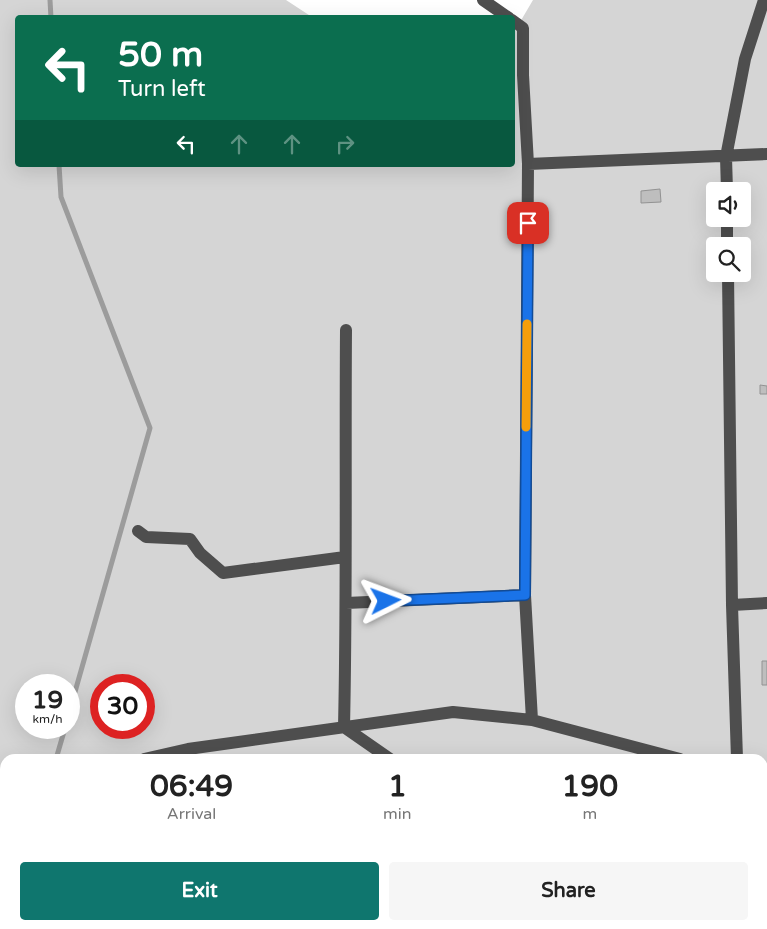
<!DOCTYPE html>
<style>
:root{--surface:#fff;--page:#f6f6f6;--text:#222;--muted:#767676;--accent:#0f766e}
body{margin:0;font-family:"Varela Round",sans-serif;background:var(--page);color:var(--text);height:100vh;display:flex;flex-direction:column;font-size:19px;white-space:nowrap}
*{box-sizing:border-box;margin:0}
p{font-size:16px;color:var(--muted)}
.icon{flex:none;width:28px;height:28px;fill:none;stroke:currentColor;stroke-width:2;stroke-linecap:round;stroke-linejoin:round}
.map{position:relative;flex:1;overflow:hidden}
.drawer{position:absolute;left:0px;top:754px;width:768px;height:176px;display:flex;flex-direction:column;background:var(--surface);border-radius:15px 15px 0 0;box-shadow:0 5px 20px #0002}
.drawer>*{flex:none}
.hud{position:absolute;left:15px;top:15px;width:500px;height:152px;border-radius:5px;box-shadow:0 5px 20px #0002;background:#0b6e4f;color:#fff;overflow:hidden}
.fabs{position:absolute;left:706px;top:182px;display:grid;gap:10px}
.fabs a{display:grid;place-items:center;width:45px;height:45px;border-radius:5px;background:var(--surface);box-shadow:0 5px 20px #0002;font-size:25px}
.speed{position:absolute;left:15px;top:674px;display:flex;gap:10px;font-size:25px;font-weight:700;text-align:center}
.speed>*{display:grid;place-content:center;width:65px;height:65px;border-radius:50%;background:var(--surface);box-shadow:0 5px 20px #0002;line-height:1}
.speed small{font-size:12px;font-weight:400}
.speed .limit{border:8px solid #d22;background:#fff;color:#111}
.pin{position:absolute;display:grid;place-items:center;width:42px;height:42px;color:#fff;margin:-21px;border-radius:10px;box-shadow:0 2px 8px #0006}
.me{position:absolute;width:55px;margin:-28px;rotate:87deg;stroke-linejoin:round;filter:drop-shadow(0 0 4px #0008)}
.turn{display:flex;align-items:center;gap:18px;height:105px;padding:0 20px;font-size:22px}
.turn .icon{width:65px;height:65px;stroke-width:2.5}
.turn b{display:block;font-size:35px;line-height:42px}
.lanes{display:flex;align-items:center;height:48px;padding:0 20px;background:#0003;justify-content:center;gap:25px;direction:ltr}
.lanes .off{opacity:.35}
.eta{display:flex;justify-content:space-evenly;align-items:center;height:85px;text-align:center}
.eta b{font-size:30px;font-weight:700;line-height:35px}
.cta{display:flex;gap:10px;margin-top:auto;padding:10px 20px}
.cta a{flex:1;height:58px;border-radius:5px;background:var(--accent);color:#fff;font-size:20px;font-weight:700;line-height:58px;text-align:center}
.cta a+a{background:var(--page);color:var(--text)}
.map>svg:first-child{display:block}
.green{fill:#d5d5d5;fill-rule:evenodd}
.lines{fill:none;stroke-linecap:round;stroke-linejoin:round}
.stream{stroke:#9c9c9c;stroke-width:5}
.building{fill:#bebebe;stroke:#929292}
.minor{stroke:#4e4e4e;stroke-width:12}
.route-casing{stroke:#114b97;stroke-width:12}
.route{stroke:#1a73e8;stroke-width:9}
.slow{stroke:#f59e0b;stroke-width:9}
</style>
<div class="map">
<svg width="767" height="929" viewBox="0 0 767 929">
<rect width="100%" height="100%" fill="#fff"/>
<!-- green -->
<path class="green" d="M 0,0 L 286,0 L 312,17 L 18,18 L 18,165 L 512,165 L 513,34 L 533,0 L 767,0 L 767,929 L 0,929 ZM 715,191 L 742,191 L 742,219 L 715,219 ZM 715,246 L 742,246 L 742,274 L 715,274 ZM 26,685 L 69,685 L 69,728 L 26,728 ZM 101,685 L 144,685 L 144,728 L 101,728 ZM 5,759 L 762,759 L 762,925 L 5,925 Z"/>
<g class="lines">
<!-- stream -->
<path class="stream" d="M 50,0 L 51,18
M 59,165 L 61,197 L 150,428 L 69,713
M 56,759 L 65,728
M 3,929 L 5,924"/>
</g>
<!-- building -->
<path class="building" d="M 660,189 L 661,202 L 641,203 L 641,191 Z
M 760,385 L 767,386 L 767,394 L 760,394 Z
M 762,661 L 767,661 L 767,685 L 762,685 Z"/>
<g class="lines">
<!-- minor -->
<path class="minor" d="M 483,0 L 509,18
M 512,20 L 523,28 L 523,75 L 528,164 L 525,595 L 532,720
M 528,164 L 767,154
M 727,191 L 726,157 L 745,59 L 764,0
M 727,219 L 727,246
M 728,274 L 732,605 L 737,759
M 138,531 L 146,537 L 190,539 L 200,553 L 223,573 L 345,557
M 346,603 L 525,595
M 732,605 L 767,603
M 344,727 C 347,594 345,462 346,330
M 344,727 L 390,759
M 144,759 L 188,749 L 453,712 L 532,720 L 680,759
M 762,782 L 767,783
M 0,908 L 5,899
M 278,925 L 285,929
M 631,925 L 636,929
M 513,929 L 515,925"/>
</g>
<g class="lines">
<!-- route casing -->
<g class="route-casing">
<path id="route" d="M 386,601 L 525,595 L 528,223"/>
</g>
<!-- route -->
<use href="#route" class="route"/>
<!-- slow -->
<path class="slow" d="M 526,427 L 527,324"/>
</g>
</svg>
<div class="fabs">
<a><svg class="icon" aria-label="sound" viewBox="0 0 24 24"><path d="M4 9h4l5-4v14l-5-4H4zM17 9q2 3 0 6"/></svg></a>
<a><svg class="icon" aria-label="search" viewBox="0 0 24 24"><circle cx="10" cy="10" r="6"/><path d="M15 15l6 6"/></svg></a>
</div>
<div class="speed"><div>19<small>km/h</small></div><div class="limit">30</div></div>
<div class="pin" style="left:528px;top:223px;background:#d93025"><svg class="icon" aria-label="arrive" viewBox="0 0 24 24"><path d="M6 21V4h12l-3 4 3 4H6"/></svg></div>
<svg class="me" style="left:386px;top:601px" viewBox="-20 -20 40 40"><path d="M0-17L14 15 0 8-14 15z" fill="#1a73e8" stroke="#fff" stroke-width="4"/></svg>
<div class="hud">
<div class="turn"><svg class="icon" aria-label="left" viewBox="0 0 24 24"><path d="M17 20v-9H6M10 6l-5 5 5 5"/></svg><div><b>50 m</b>Turn left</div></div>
<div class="lanes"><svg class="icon" aria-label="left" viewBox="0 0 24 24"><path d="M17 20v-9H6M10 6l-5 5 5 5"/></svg><svg class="icon off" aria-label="ahead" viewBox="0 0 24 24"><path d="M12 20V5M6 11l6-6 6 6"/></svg><svg class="icon off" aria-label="ahead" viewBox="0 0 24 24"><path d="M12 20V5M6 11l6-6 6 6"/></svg><svg class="icon off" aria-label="right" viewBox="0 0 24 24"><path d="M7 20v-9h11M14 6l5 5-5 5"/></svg></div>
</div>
<section class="drawer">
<div class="eta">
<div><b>06:49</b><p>Arrival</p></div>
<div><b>1</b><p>min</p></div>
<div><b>190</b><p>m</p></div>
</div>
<div class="cta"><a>Exit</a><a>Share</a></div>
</section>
</div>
